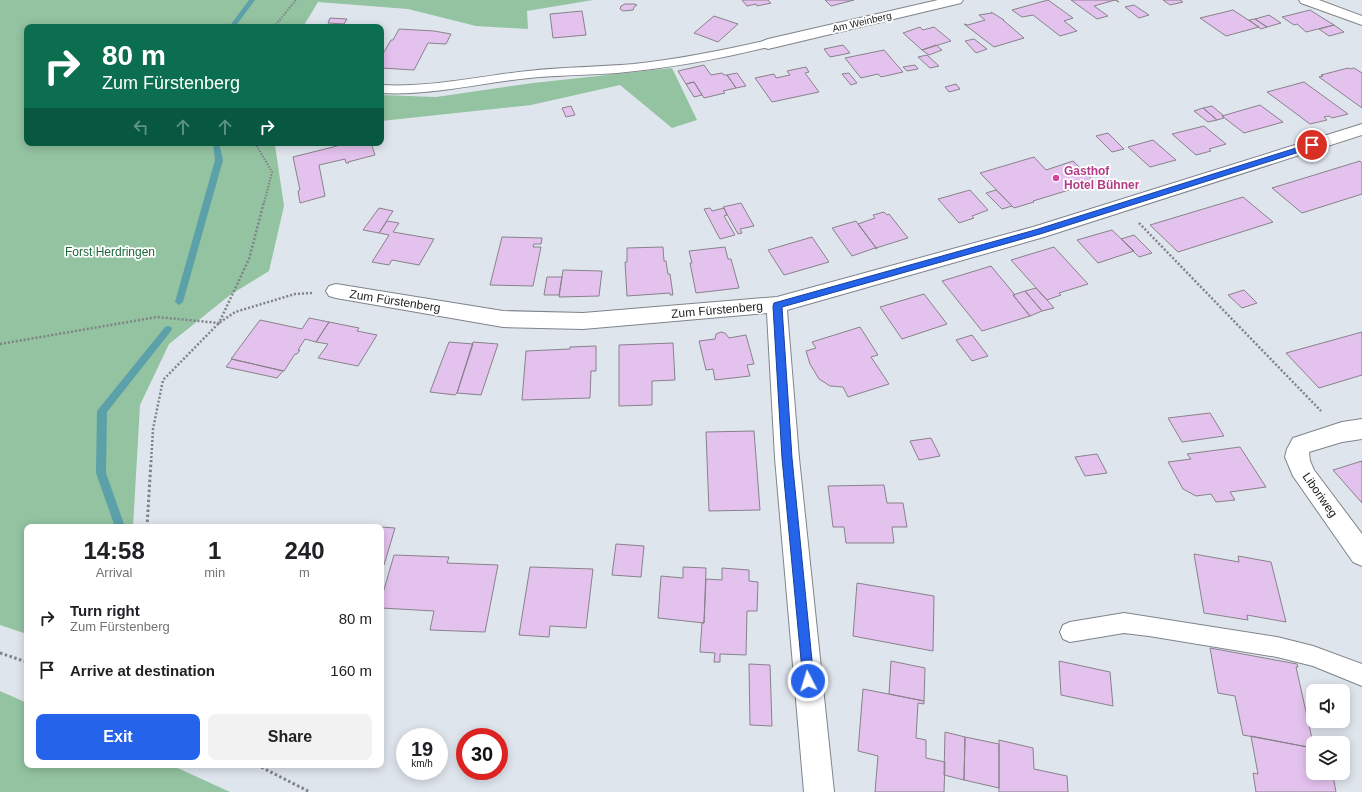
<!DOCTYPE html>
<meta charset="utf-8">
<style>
:root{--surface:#fff;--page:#f2f2f2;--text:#202124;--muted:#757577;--accent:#2563eb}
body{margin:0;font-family:Helvetica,sans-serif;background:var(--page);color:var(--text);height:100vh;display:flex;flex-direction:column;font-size:15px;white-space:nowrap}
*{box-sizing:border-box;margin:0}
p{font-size:13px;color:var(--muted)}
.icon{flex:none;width:22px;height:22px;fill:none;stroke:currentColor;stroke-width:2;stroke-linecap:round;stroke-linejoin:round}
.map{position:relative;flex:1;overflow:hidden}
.drawer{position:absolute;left:24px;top:524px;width:360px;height:244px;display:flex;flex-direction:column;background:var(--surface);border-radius:8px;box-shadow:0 2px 10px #0003}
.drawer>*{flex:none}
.hud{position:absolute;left:24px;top:24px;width:360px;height:122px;border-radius:8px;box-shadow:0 2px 10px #0003;background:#0b6e4f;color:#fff;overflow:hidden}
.buttons{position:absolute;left:1306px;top:684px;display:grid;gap:8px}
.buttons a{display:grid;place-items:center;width:44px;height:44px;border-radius:8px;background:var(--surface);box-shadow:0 2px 10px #0003;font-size:20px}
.speed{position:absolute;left:396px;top:728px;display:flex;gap:8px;font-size:20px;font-weight:700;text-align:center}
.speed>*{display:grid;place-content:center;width:52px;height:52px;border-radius:50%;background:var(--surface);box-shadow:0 2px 10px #0003;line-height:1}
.speed small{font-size:10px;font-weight:400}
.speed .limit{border:6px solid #d22;background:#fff;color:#111}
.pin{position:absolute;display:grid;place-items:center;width:34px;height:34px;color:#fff;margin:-17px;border:2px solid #fff;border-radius:50%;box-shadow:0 1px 4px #0007}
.me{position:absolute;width:44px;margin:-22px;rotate:355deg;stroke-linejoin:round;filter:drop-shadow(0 0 3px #0008)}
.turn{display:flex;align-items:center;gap:14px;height:84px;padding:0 12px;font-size:18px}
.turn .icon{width:52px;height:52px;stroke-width:2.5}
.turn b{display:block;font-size:28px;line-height:34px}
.lanes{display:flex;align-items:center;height:38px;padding:0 12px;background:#0003;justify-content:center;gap:20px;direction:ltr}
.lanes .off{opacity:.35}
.eta{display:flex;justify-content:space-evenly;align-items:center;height:68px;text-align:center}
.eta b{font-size:24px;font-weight:800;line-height:28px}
.button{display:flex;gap:8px;margin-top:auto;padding:8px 12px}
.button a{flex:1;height:46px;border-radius:8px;background:var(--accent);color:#fff;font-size:16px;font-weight:800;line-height:46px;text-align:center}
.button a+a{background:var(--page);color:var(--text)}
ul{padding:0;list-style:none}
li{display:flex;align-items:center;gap:12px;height:52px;padding:0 12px}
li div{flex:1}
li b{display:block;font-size:15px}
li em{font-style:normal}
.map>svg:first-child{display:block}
.forest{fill:#93c3a1}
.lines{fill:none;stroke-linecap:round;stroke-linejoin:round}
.stream{fill:#5ca0aa;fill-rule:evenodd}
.building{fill:#e4c2ee;stroke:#88828a}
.lane-casing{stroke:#7f848b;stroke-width:2}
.street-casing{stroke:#7f848b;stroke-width:2}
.path-far2{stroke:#7f8388;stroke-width:2;stroke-dasharray:1.5 1.5;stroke-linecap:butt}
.path-far1{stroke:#7f8388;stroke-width:2.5;stroke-dasharray:2 2;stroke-linecap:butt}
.path{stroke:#7f8388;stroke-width:3;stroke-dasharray:2.5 2.5;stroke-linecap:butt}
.lane{fill:#fff;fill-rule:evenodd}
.street{fill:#fff;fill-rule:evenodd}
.route{fill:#2563eb;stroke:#184099}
.hotel-dot{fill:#d1479c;stroke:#fff;stroke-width:1.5}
.labels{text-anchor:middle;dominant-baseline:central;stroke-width:3.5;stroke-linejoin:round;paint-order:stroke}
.far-street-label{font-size:10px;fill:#1c1e21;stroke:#fff}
.hotel-label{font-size:12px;font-weight:bold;fill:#b23c85;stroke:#fff;text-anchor:start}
.park-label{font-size:12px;fill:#1d673b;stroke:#fff}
.street-label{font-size:12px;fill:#1c1e21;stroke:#fff}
</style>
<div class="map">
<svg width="1362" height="792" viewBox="0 0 1362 792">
<rect width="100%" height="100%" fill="#dfe5ed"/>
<!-- forest -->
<path class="forest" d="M 0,0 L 593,0 L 527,11 L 528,29 L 476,26 L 408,9 L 318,2 L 303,27 L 27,27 L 27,143 L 281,143 L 275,145 L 284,206 L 269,271 L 230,295 L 169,344 L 140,405 L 133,527 L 27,527 L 27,634 L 0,625 Z
M 672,68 L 697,120 L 672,128 L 620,85 L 531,105 L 381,121 L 381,95 L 436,97 L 533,83 Z
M 0,691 L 27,703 L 27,765 L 171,765 L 230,792 L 0,792 Z"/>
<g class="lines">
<!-- stream -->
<path class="stream" d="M 249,0 L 255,0 L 235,27 L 229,27 Z
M 213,143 L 219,143 L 223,160 L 183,302 L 179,305 L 175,302 L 215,160 Z
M 168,326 L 171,327 L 172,329 L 171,331 L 107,412 L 106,473 L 125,527 L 115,527 L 96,473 L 97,411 L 165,327 Z"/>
</g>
<!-- building -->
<path class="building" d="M 742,0 L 768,0 L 771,3 L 757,6 L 756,4 L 747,6 Z
M 825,0 L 854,0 L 831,6 Z
M 1048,0 L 1073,18 L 1064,21 L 1077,31 L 1060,36 L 1033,15 L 1022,17 L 1012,10 Z
M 1071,0 L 1116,0 L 1119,2 L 1115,0 L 1094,6 L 1108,16 L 1097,19 Z
M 1163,0 L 1180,0 L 1183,2 L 1170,5 Z
M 625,4 L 634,4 L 637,5 L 634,7 L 633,10 L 623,11 L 620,9 L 621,6 Z
M 1134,5 L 1149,15 L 1139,18 L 1125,7 Z
M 1233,10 L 1259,27 L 1226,36 L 1200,18 Z
M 1310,10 L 1321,17 L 1334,25 L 1306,32 L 1297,24 L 1294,25 L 1282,17 Z
M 582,11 L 586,35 L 553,38 L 550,14 Z
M 991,12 L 1004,20 L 1003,20 L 1024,38 L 994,47 L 964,24 L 968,25 L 985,20 L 979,15 L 992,13 Z
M 1269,15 L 1281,23 L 1267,27 L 1255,19 Z
M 714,16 L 738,24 L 718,42 L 694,33 Z
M 330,18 L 347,19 L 344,24 L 328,23 Z
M 1255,19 L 1267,27 L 1261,29 L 1249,20 Z
M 1334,25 L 1344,32 L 1329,36 L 1319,29 Z
M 920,27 L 923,30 L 934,27 L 951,41 L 922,50 L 903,33 Z
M 399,29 L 434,31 L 451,34 L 446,44 L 428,43 L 414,70 L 381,68 L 382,59 L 381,57 L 391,40 L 393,40 Z
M 974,39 L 987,49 L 976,53 L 965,41 Z
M 843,45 L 850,53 L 830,57 L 824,49 Z
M 936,45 L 942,50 L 929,55 L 922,50 Z
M 884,50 L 903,72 L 881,77 L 878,74 L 861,78 L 845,58 Z
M 927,55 L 939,66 L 930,68 L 918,57 Z
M 704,65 L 711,75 L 722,73 L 724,75 L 727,75 L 736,88 L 723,91 L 725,93 L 704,98 L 694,82 L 686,84 L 678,71 Z
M 915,65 L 918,69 L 907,71 L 903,67 Z
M 806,67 L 809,72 L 805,73 L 819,92 L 772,102 L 755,78 L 774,74 L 776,78 L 790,75 L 787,71 Z
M 1348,68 L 1350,69 L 1354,68 L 1362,73 L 1362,108 L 1319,77 L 1323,76 L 1321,75 Z
M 737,73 L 746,86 L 736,88 L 727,75 Z
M 849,73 L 857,83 L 851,85 L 842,74 Z
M 694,82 L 702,95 L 694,97 L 686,84 Z
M 1304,82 L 1348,114 L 1332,118 L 1329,116 L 1324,117 L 1327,120 L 1310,124 L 1267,92 Z
M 956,84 L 960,89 L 949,92 L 945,87 Z
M 1260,105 L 1283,122 L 1244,133 L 1222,116 Z
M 571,106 L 575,115 L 566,117 L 562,108 Z
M 1212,106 L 1224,116 L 1222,116 L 1224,118 L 1217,120 L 1203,108 Z
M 1203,108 L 1217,120 L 1208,122 L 1194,111 Z
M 1204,126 L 1226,144 L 1209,149 L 1211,151 L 1196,155 L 1172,134 Z
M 1108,133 L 1124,149 L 1112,152 L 1096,136 Z
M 1153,140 L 1176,160 L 1150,167 L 1128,147 Z
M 341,143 L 371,143 L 375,155 L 348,162 L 349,163 L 346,163 L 345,159 L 319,165 L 325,196 L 300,203 L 298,191 L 300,190 L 293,157 L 341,145 Z
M 1034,157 L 1046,170 L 1073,161 L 1095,182 L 1033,201 L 1034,202 L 1014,208 L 980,173 Z
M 1360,161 L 1362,163 L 1362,194 L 1302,213 L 1272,188 Z
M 970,190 L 988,210 L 972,216 L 974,218 L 959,223 L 938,199 Z
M 996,190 L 1012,206 L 1002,209 L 986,193 Z
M 1243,197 L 1273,222 L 1178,252 L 1150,225 Z
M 741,203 L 754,226 L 740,229 L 742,233 L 738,234 L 723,207 Z
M 379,208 L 393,211 L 379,233 L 363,230 Z
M 710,208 L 712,211 L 724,208 L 727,215 L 724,216 L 735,235 L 720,239 L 704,209 Z
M 884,212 L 887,215 L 889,214 L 908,238 L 876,248 L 858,224 L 875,218 L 873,215 Z
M 387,221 L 399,223 L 393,232 L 434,239 L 419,265 L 392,260 L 389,265 L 372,262 L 389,235 L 379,233 Z
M 856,221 L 877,249 L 875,248 L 852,256 L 832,228 Z
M 1112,230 L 1134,251 L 1098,263 L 1077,240 Z
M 1134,235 L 1152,253 L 1139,257 L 1121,239 Z
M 502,237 L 542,238 L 541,244 L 534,244 L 533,247 L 541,247 L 533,286 L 490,285 Z
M 812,237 L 829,262 L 784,275 L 768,250 Z
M 663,247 L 664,261 L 666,261 L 668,274 L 670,274 L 673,295 L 670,295 L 670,293 L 627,296 L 625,262 L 627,262 L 627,248 Z
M 725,247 L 728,259 L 731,259 L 739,288 L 696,293 L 690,263 L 692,263 L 689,251 Z
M 1054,247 L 1088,284 L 1059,293 L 1061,295 L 1047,300 L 1011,260 Z
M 991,266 L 1015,295 L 1013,295 L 1030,316 L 982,331 L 942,281 Z
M 563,270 L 602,271 L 599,296 L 559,297 Z
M 547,277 L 562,277 L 559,295 L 544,295 Z
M 1036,288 L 1047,300 L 1054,308 L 1042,311 L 1025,291 Z
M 1244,290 L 1257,303 L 1242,308 L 1228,295 Z
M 1025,291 L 1042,311 L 1030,316 L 1013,295 Z
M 924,294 L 947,324 L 902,339 L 880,307 Z
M 309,318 L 329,322 L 316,342 L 305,339 L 298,350 L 300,350 L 297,354 L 295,354 L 284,371 L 231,359 L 260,320 L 302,329 Z
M 329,322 L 359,328 L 357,331 L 377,335 L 358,366 L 318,358 L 328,344 L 316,342 Z
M 860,327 L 878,355 L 871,357 L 889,384 L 848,397 L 843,387 L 830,386 L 819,379 L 810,364 L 806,351 L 816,348 L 812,342 Z
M 721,332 L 725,333 L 729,338 L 746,335 L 754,364 L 747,365 L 750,376 L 715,380 L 713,369 L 706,370 L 699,341 L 715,339 L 716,334 Z
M 1362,332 L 1362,375 L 1319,388 L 1286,353 Z
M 972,335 L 988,356 L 972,361 L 956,340 Z
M 449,342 L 473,344 L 457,393 L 455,395 L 430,392 Z
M 473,342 L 498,344 L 481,395 L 457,393 Z
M 673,343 L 675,380 L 652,381 L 652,405 L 619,406 L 619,345 Z
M 596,346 L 596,371 L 591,371 L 590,398 L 522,400 L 526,351 L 570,349 L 570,347 Z
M 232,359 L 283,371 L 277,378 L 226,367 Z
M 1210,413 L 1224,436 L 1182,442 L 1168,418 Z
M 754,431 L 760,510 L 709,511 L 706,432 Z
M 931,438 L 940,456 L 919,460 L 910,441 Z
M 1240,447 L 1266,487 L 1230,492 L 1235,500 L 1216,502 L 1211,494 L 1196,496 L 1183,489 L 1168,462 L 1191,459 L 1187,454 Z
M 1097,454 L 1107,473 L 1085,476 L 1075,457 Z
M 1362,461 L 1362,503 L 1333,470 Z
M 884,485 L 887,503 L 903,503 L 907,527 L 892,527 L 894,543 L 846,543 L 844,527 L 833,527 L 828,486 Z
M 381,527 L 395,528 L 384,565 L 381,565 Z
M 616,544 L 644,546 L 641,577 L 612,575 Z
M 1194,554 L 1239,562 L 1238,556 L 1271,562 L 1286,622 L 1247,615 L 1248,620 L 1204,613 Z
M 394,555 L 449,557 L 447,563 L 498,565 L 485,632 L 430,630 L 434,611 L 381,608 L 381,600 Z
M 530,567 L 593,569 L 586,628 L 550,626 L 549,637 L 519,635 Z
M 683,567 L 706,568 L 704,623 L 658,618 L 661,576 L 683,578 Z
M 722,568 L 749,570 L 749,581 L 758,582 L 757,611 L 747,611 L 746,655 L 720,654 L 720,662 L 714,662 L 715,653 L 700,652 L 702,623 L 704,623 L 706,579 L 722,580 Z
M 857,583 L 934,596 L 933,651 L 853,636 Z
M 1210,648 L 1297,664 L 1298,667 L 1296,667 L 1313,743 L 1313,748 L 1243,735 L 1235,696 L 1218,693 Z
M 891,661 L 925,668 L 924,701 L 889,694 Z
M 1059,661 L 1110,672 L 1113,706 L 1061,695 Z
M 749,664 L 770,665 L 772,726 L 750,725 Z
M 863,689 L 924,701 L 924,704 L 918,703 L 916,738 L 926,740 L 926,758 L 945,762 L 944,792 L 875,792 L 878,756 L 858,751 Z
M 945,732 L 965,737 L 964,780 L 944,775 Z
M 1251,736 L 1313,748 L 1313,773 L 1330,773 L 1331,776 L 1333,776 L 1336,792 L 1256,792 L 1253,773 L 1258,774 Z
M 965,737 L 999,744 L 999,788 L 964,780 Z
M 999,740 L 1033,748 L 1034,769 L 1067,776 L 1068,792 L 999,792 Z"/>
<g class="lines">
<!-- lane casing -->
<g class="lane-casing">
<path id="lane" d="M 768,40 L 772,42 L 774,44 L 772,46 C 721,59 669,68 617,73 C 587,75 558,75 529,78 C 479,83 431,96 381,93 L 381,85 C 431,88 479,76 528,71 C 563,67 599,67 634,64 C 679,59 724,50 768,40 Z
M 1124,613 L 1277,637 L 1313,646 L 1362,664 L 1362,686 L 1313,666 L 1277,657 L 1149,636 L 1124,633 L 1070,642 L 1063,639 L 1060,632 L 1063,625 L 1070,622 Z"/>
</g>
<!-- street casing -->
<g class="street-casing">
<path id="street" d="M 938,0 L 963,0 L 961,3 L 768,49 L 763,47 L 760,44 L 763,41 L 768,39 Z
M 1299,0 L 1319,0 L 1362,16 L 1362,25 L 1301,3 Z
M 1362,124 L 1362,135 L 1044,237 L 787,310 L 799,458 L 834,792 L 804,792 L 775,458 L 767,313 L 583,329 L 503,327 L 336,298 L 329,296 L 326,291 L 329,286 L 336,284 L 503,311 L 583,313 L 777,297 L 1033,227 Z
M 1362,419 L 1362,439 L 1342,442 L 1309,452 L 1310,461 L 1314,470 L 1362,534 L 1362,566 L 1353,562 L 1293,476 L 1285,457 L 1287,449 L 1293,438 L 1342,422 Z"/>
</g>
<!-- path-far2 -->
<path class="path-far2" d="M 274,27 L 296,0
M 255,143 L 272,172 L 264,203"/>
<!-- path-far1 -->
<path class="path-far1" d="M 1139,223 L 1321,411
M 0,344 L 157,317 L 219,323 L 249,259 L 264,202
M 151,462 L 153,429 L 163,380 L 219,323 L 235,312 L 295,294 L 312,293"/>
<!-- path -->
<path class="path" d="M 147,527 L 151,461
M 0,653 L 27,662
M 257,765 L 310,792"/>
<!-- lane -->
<use href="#lane" class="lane"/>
<!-- street -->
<use href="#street" class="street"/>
</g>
<!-- route -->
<path class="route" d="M 1312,143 L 1315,144 L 1315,147 L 1040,234 L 782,307 L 792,458 L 814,681 L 813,685 L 808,686 L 804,685 L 803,681 L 782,458 L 773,306 L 774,303 L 1035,230 Z"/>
<!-- markers -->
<circle class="hotel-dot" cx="1056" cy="178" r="4"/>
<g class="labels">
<!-- far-street labels -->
<g class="far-street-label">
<text transform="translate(862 22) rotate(-13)">Am Weinberg</text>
</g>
<!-- hotel labels -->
<g class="hotel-label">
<text x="1064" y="171">Gasthof<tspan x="1064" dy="14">Hotel Bühner</tspan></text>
</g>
<!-- park labels -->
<g class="park-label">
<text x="110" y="252">Forst Herdringen</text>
</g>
<!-- street labels -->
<g class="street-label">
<text transform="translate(395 301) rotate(9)">Zum Fürstenberg</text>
<text transform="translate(717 310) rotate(-5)">Zum Fürstenberg</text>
<text transform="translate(1320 495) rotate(55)">Liboriweg</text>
</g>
</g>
</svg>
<div class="buttons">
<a><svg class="icon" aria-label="sound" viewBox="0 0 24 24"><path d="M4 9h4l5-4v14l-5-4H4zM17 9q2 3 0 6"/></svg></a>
<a><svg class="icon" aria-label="layers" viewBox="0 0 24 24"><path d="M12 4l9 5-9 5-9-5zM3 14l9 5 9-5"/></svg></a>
</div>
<div class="speed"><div>19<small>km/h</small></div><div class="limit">30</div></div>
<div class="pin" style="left:1312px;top:145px;background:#d93025"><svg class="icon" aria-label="arrive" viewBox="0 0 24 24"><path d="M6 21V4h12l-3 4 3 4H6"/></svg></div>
<svg class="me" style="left:808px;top:681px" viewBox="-20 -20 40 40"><circle r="17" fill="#2563eb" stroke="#fff" stroke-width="3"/><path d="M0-11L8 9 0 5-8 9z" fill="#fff"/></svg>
<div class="hud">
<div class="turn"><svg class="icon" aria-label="right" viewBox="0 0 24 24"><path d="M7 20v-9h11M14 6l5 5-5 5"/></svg><div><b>80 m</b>Zum Fürstenberg</div></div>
<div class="lanes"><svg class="icon off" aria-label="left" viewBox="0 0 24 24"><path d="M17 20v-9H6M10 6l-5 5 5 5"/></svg><svg class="icon off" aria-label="ahead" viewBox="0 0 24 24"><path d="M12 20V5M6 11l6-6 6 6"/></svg><svg class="icon off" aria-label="ahead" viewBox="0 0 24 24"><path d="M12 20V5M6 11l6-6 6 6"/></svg><svg class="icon" aria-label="right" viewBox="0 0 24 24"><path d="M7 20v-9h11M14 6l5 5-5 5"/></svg></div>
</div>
<section class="drawer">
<div class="eta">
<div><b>14:58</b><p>Arrival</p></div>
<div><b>1</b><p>min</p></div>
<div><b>240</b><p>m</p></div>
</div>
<ul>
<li><svg class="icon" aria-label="right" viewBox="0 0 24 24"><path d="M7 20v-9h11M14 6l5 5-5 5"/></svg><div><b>Turn right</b><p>Zum Fürstenberg</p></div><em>80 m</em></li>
<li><svg class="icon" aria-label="arrive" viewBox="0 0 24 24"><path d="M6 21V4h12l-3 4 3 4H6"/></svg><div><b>Arrive at destination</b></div><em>160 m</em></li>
</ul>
<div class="button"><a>Exit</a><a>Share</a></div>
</section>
</div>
